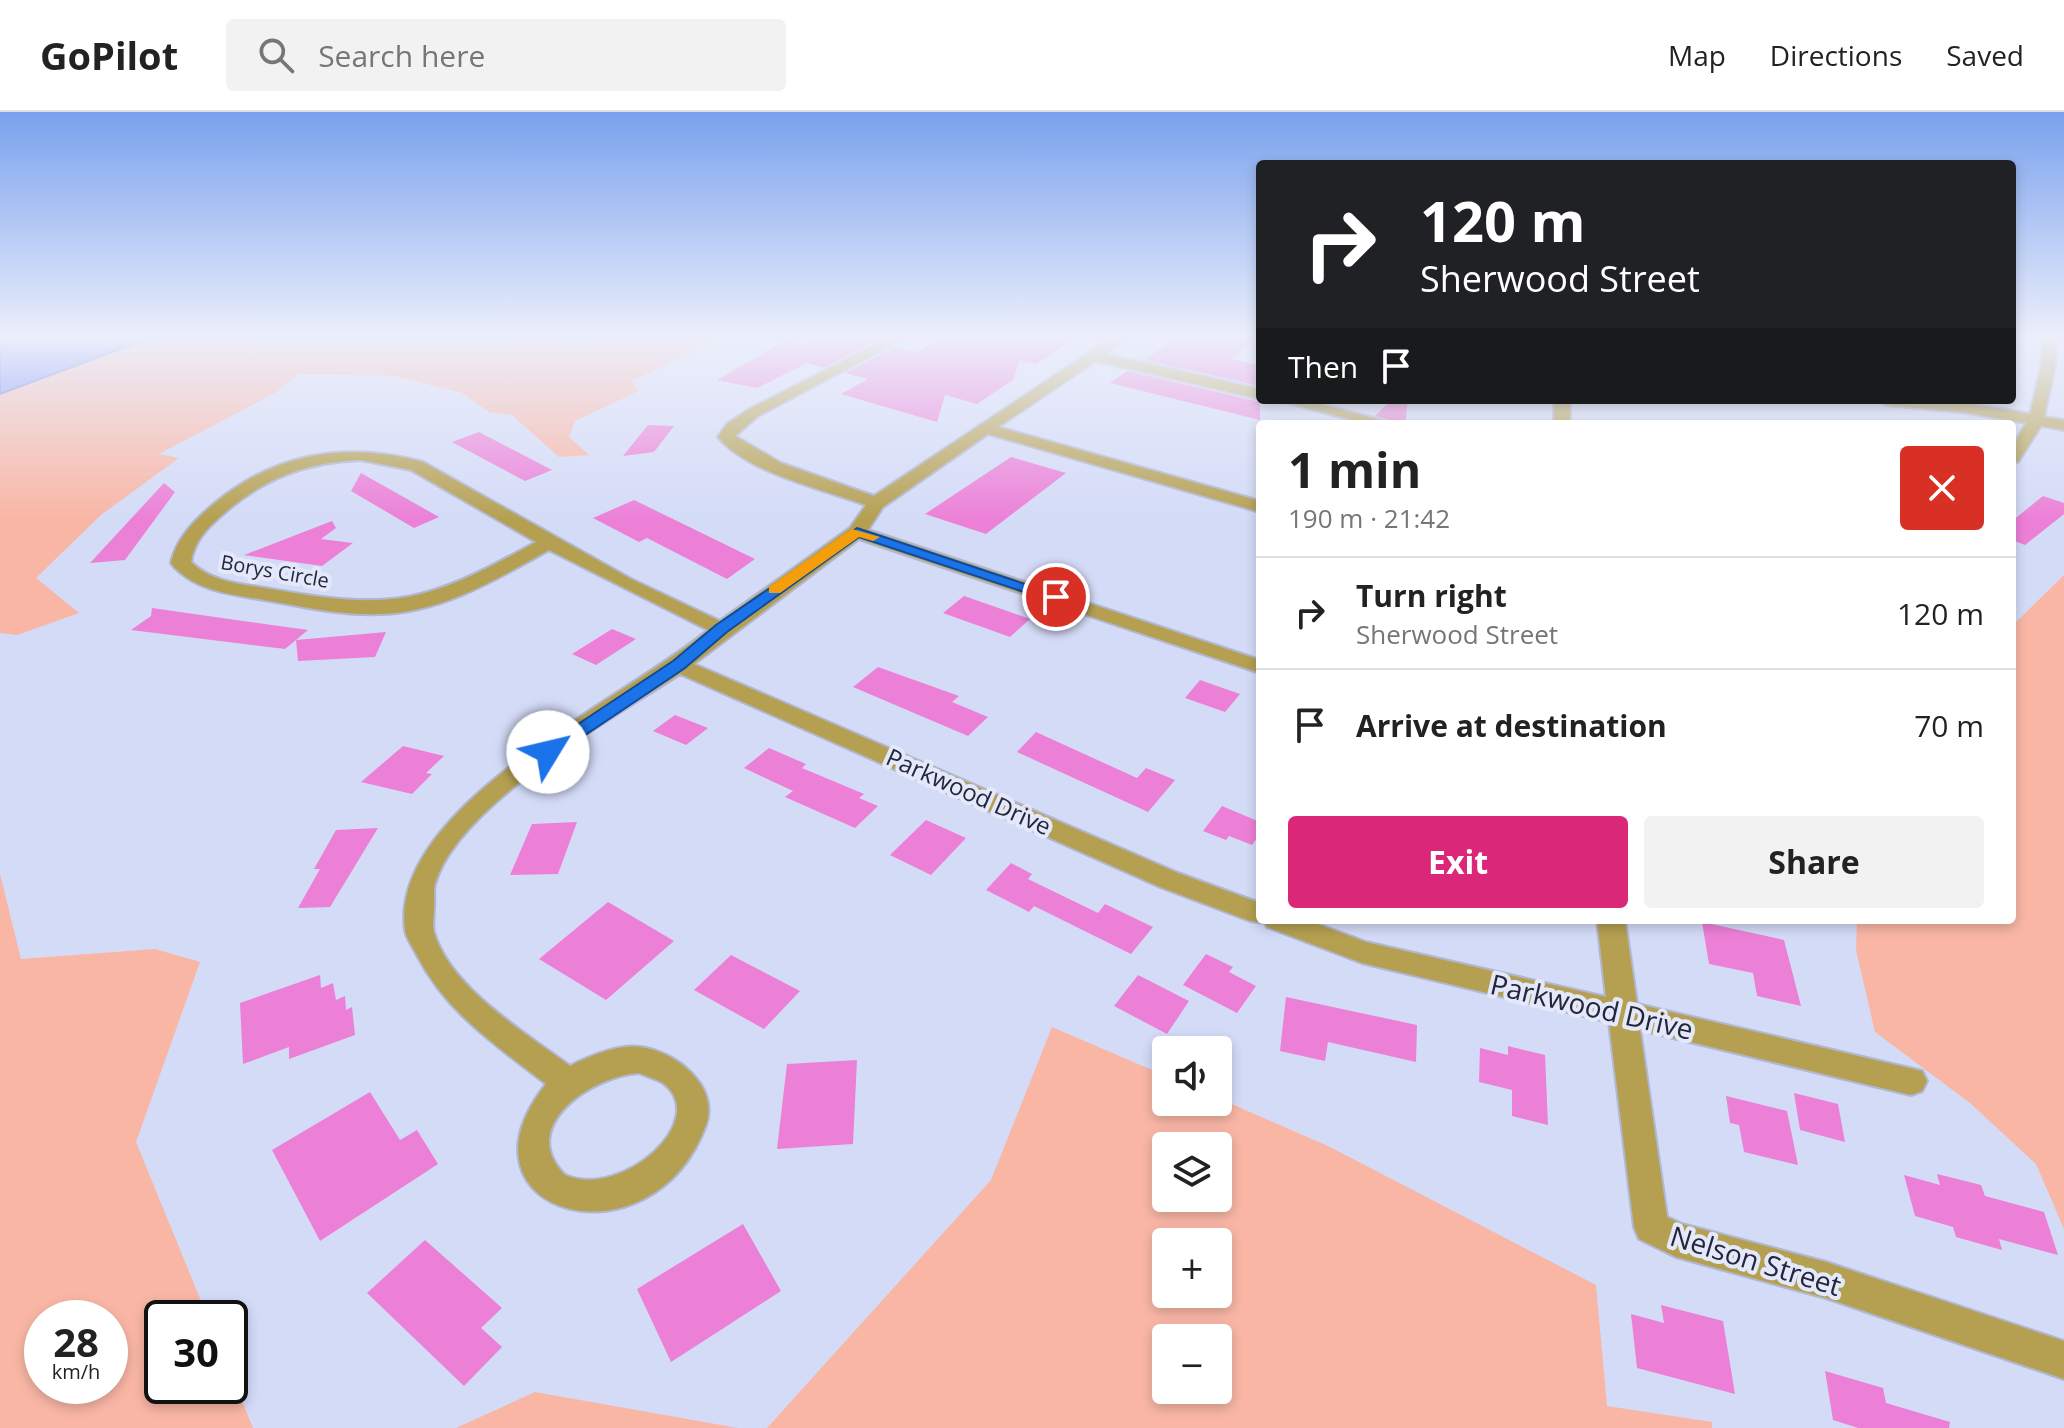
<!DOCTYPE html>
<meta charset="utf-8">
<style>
:root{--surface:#fff;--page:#f2f2f2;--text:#222;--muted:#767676;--line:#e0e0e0;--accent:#db2777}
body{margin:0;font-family:"Open Sans",sans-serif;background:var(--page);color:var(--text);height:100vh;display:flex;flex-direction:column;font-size:30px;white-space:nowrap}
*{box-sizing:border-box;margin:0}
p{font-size:26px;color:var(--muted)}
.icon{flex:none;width:44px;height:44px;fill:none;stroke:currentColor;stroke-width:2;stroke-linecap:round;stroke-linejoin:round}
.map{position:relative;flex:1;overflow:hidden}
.sheet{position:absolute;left:1256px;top:308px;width:760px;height:504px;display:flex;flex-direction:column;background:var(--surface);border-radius:8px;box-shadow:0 4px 12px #0003}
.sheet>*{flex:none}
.banner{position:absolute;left:1256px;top:48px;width:760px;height:244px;border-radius:8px;box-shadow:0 4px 12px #0003;background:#202124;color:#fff;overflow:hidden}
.fabs{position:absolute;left:1152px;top:924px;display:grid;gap:16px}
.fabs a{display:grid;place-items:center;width:80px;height:80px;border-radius:8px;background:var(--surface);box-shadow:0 4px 12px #0003;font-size:40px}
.speed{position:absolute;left:24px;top:1188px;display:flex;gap:16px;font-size:40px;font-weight:700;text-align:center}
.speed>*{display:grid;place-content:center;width:104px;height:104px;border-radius:50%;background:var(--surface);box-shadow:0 4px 12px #0003;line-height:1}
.speed small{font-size:20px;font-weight:400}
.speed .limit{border:4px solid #111;border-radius:12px;background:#fff;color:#111}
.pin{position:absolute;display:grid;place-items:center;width:68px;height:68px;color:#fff;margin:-34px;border:4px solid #fff;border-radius:50%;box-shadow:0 2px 8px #0007}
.me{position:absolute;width:88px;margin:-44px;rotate:54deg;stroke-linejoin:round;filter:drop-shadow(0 0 6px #0008)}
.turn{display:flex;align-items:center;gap:28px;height:168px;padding:0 32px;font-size:36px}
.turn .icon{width:104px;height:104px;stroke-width:2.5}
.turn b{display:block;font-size:56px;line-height:68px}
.then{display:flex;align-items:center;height:76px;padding:0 32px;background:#0003;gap:16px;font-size:30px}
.round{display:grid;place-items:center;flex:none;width:84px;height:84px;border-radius:8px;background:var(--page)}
.overview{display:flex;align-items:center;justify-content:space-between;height:136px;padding:0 32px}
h1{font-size:48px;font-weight:700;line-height:60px}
.cta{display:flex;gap:16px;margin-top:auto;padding:16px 32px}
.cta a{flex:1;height:92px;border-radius:8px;background:var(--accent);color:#fff;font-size:32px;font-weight:700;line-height:92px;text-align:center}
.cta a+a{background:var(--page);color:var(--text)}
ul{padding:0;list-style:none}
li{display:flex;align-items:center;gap:24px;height:112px;padding:0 32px;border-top:2px solid var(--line)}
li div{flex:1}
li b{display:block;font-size:30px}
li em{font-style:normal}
header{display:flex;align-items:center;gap:48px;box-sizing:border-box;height:112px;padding:0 40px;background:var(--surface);border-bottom:2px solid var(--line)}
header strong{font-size:38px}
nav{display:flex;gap:44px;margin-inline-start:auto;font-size:28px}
.search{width:560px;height:72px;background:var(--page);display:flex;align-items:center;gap:20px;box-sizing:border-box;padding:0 28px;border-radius:8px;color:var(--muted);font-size:30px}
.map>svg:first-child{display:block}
.green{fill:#f9b6a5;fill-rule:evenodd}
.water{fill:#7485f6;stroke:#5c69bd;stroke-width:2}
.building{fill:#ec80d7}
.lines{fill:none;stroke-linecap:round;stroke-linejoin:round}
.minor-casing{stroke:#b1b7d1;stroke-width:4}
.minor{fill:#b5a051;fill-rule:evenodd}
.route{fill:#1a73e8;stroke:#114b97;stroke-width:2}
.slow{fill:#f59e0b}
.labels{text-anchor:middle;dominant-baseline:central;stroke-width:8;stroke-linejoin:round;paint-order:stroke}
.far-street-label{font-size:20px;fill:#242739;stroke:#e4e8fb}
.street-label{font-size:24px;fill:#242739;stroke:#e4e8fb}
.near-street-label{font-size:28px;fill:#242739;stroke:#e4e8fb}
</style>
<header>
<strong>GoPilot</strong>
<div class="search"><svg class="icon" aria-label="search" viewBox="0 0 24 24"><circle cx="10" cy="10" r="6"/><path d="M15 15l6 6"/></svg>Search here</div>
<nav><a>Map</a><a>Directions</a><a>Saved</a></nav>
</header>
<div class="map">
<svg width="2064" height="1316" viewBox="0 0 2064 1316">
<rect width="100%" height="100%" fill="#d4dbf7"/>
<!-- green -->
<path class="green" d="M 155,224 L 545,224 L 570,230 L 616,224 L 727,224 L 632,269 L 639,279 L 575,309 L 569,325 L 589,343 L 559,345 L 512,303 L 489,300 L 462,281 L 393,264 L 299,262 L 275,281 L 159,342 L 179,346 L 101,403 L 36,466 L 79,501 L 17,523 L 0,521 L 0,282 Z
M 2064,463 L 2064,1117 L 2036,1052 L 1970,991 L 1875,920 L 1856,838 L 1857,808 L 2012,808 L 2012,514 Z
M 0,762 L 21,847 L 155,837 L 200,850 L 136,1030 L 208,1206 L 162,1206 L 162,1274 L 230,1274 L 230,1260 L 253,1316 L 0,1316 ZM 42,1206 L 110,1206 L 110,1274 L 42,1274 Z
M 1052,915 L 1166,964 L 1166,990 L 1218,990 L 1218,986 L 1330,1035 L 1596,1173 L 1607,1294 L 1712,1310 L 1712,1316 L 767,1316 L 991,1068 ZM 1218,1034 L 1218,1086 L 1166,1086 L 1166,1034 ZM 1218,1130 L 1218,1182 L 1166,1182 L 1166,1130 ZM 1166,1226 L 1218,1226 L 1218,1278 L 1166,1278 Z
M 535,1280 L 738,1316 L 456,1316 Z"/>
<!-- water -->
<path class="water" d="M 0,224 L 155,224 L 0,282 Z"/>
<!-- building -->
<path class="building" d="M 824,224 L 851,224 L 874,230 L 824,256 L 807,251 L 757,276 L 717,268 L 784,229 L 804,233 Z
M 948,224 L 1079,224 L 1036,252 L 1019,248 L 1014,267 L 977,292 L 945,283 L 937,310 L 841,282 L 868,267 L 845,261 L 895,235 L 916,240 Z
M 1180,224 L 1260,224 L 1231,247 L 1260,253 L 1260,274 L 1144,248 Z
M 1127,259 L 1260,290 L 1260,308 L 1110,271 Z
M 1391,288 L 1408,288 L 1405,312 L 1375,304 Z
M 648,313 L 674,314 L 654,340 L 623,344 Z
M 479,320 L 552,358 L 525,369 L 452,330 Z
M 1011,345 L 1066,361 L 986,422 L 925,402 Z
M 361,361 L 439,405 L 414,416 L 351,379 Z
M 164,371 L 175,380 L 125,448 L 90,451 Z
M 2043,384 L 2064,391 L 2064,402 L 2025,433 L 2012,428 L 2012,409 Z
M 634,388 L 755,447 L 727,467 L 647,426 L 639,430 L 593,406 Z
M 332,409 L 336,416 L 321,427 L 353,431 L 322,454 L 244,443 Z
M 964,484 L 1030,507 L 1010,525 L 943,501 Z
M 152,496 L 236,508 L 308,518 L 285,537 L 131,518 L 151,504 Z
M 612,517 L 636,527 L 596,553 L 572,542 Z
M 386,520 L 375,545 L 298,549 L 296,528 Z
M 878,555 L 959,584 L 952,590 L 988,605 L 968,624 L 853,575 Z
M 1200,568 L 1240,582 L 1225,600 L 1185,586 Z
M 675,603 L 708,616 L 686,633 L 653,619 Z
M 1036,620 L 1137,666 L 1146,656 L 1175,668 L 1148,700 L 1017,640 Z
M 403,634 L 444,644 L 426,661 L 432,662 L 412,682 L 361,670 Z
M 769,636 L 806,652 L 802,656 L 864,682 L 859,686 L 878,694 L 855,716 L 785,685 L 793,679 L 744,656 Z
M 1222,694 L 1260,710 L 1260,722 L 1252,733 L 1229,724 L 1226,728 L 1203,719 Z
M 926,708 L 966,726 L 931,763 L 890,743 Z
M 577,710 L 558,762 L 510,763 L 532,712 Z
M 378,716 L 330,795 L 298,796 L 320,757 L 314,757 L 336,718 Z
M 1011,751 L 1032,762 L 1028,767 L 1098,801 L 1105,792 L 1153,815 L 1131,842 L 1034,794 L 1029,800 L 986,778 Z
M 608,790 L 674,829 L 606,888 L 539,847 Z
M 1702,810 L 1784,828 L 1801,894 L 1757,884 L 1753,861 L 1709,852 Z
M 1206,842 L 1233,855 L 1229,860 L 1256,874 L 1237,901 L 1183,873 Z
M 731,843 L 800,879 L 764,917 L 694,878 Z
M 320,863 L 321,876 L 333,871 L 336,888 L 345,884 L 346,898 L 352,895 L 355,923 L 289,947 L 289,935 L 243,952 L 240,891 Z
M 1138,863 L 1189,889 L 1167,922 L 1114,894 Z
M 1286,885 L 1417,913 L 1416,950 L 1328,930 L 1325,949 L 1280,939 Z
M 1508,934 L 1545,943 L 1548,1013 L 1512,1004 L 1512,978 L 1479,970 L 1480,936 L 1508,943 Z
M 857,948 L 853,1032 L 777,1037 L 787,952 Z
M 370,980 L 400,1028 L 417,1018 L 438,1052 L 320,1129 L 272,1038 Z
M 1794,981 L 1838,992 L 1845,1030 L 1800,1018 Z
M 1726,984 L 1787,999 L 1798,1053 L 1744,1040 L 1739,1013 L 1730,1011 Z
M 1937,1062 L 1981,1073 L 1985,1084 L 2044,1100 L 2058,1143 L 1999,1127 L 2002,1138 L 1956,1125 L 1953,1115 L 1915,1104 L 1904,1063 L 1940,1073 Z
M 743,1112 L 781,1179 L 671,1250 L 637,1177 Z
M 425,1128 L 502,1196 L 481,1216 L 502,1235 L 464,1274 L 367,1181 Z
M 1661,1193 L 1723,1209 L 1735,1282 L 1637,1256 L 1631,1202 L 1664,1211 Z
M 1825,1259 L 1883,1276 L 1886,1291 L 1950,1310 L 1949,1316 L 1858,1316 L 1833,1308 Z"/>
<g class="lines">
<!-- minor casing -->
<g class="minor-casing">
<path id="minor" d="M 892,224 L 909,224 L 758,304 L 735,324 L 781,351 L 874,384 L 1114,224 L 1130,224 L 1105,242 L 1260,277 L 1260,287 L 1096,249 L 998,315 L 1260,389 L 1260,400 L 988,322 L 883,395 L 868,418 L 1260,548 L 1260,561 L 859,427 L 694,552 L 1178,761 L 1260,791 L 1260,808 L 1307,808 L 1366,830 L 1606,885 L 1597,808 L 1625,808 L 1637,892 L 1922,959 L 1927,969 L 1922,979 L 1911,983 L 1640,918 L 1667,1105 L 1682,1112 L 1826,1150 L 2064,1229 L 2064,1267 L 1826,1186 L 1676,1145 L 1639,1127 L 1634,1115 L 1609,910 L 1362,851 L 1267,815 L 1265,811 L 1250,809 L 1160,775 L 680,562 C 614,605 457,694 435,772 C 433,779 435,789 434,796 C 434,803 432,813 434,820 C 450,876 526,921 570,954 C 590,944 618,932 640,935 C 675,939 720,974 706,1013 C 652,1160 444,1102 546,972 C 497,934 447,901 418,845 C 414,837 406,826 405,818 C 388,695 626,586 708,518 L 549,438 C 497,467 441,501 379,502 C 340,504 302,494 264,488 C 231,482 199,480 174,455 L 171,451 C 176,428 192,411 209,396 C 271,341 345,329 423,350 L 631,467 L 720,509 L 850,416 L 866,393 C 822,377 748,361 718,325 L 727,312 L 748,298 ZM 361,348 L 411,358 L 536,430 C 426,491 394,499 271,477 C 242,472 213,471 191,450 C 194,430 206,417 221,404 C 262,367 306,350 361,348 ZM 639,961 C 646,964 656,967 663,971 C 712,1008 622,1088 565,1063 C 516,1014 592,964 639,961 Z
M 2042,224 L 2056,224 L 2055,255 L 2044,305 L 2064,308 L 2064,318 L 2041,314 L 2018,350 L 2012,351 L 2012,336 L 2026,311 L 1962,300 L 1886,293 L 1878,288 L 1962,290 L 2030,302 L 2041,255 Z
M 1278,288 L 1305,288 L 1395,312 L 1367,312 Z
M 1554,288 L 1570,288 L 1570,312 L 1554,312 Z"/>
</g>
<!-- minor -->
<use href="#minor" class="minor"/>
</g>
<!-- sky -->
<linearGradient id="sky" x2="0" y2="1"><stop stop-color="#79a1ee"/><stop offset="0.55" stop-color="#eceffb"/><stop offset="1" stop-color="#eceffb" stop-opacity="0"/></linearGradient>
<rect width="2064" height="408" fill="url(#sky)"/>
<!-- route -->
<path class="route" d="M 857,416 L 1064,485 L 1051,489 L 859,425 L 727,520 L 685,556 L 554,644 L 542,644 L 542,636 L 673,549 L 716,513 Z"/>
<!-- slow -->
<path class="slow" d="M 852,417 L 880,425 L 873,429 L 859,425 L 780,481 L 769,481 L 769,475 Z"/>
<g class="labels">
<!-- far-street labels -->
<g class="far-street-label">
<text transform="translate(275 459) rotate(10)">Borys Circle</text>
</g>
<!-- street labels -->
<g class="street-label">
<text transform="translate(969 679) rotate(24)">Parkwood Drive</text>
</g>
<!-- near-street labels -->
<g class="near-street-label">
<text transform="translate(1592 894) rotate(13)">Parkwood Drive</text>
<text transform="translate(1756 1148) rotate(17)">Nelson Street</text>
</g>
</g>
</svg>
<div class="fabs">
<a><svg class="icon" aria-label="sound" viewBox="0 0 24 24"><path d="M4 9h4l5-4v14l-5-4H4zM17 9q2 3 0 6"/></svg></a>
<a><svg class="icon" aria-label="layers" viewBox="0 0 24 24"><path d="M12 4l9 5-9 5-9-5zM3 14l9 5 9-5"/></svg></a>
<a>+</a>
<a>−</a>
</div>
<div class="speed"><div>28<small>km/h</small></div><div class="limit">30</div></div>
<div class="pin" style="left:1056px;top:485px;background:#d93025"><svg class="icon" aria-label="arrive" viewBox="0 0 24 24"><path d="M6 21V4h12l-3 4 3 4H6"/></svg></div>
<svg class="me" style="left:548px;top:640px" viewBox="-20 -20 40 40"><circle r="19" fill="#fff"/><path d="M0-13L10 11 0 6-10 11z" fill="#1a73e8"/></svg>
<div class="banner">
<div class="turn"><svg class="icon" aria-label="right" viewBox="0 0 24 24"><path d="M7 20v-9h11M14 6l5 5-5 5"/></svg><div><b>120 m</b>Sherwood Street</div></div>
<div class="then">Then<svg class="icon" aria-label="arrive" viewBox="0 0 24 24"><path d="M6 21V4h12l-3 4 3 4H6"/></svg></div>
</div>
<section class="sheet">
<div class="overview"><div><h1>1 min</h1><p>190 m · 21:42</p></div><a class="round" style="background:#d93025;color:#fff"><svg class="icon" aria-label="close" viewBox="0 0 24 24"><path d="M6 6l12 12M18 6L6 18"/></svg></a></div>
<ul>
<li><svg class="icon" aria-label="right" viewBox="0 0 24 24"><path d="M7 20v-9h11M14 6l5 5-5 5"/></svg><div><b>Turn right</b><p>Sherwood Street</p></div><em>120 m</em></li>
<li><svg class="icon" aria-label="arrive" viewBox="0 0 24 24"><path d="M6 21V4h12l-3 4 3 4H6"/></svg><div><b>Arrive at destination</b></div><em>70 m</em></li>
</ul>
<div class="cta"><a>Exit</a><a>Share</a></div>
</section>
</div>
